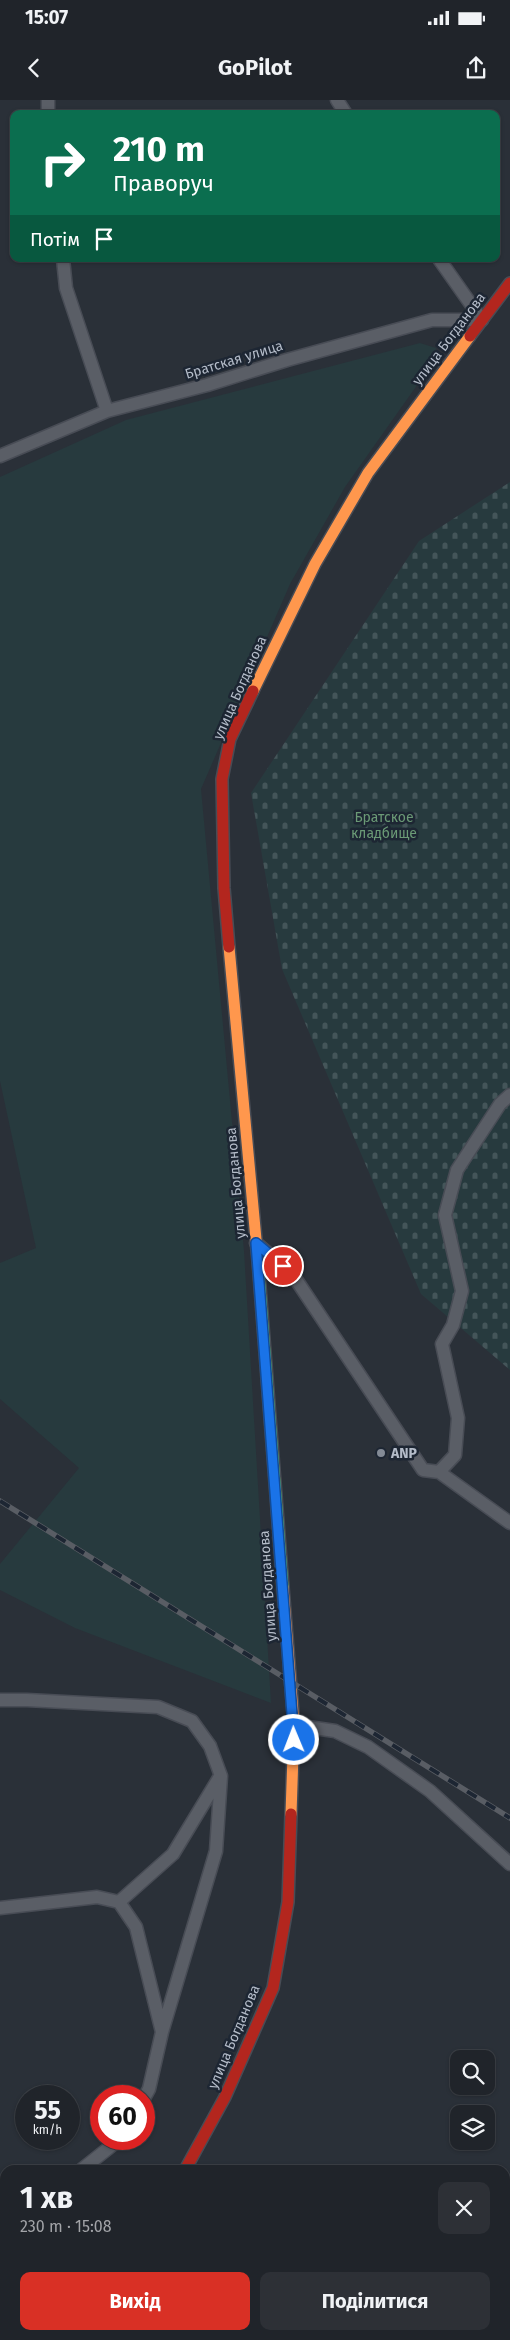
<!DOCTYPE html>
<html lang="uk">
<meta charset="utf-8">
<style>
:root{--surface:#20242a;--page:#2d3036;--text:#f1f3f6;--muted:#a2a4a8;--line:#3d4147;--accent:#d93025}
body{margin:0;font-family:"Fira Sans",sans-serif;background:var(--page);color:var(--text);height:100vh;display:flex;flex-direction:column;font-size:19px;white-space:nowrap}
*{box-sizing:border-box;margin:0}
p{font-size:16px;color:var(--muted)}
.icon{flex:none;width:28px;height:28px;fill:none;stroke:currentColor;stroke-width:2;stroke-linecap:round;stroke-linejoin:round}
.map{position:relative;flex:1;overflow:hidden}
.details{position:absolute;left:0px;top:2065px;width:510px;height:175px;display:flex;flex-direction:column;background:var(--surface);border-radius:15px 15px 0 0;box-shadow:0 1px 4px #0004,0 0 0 1px var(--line)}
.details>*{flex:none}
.banner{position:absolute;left:10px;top:10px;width:490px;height:152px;border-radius:10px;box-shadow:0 1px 4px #0004,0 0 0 1px var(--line);background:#0b6e4f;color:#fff;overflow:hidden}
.tools{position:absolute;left:450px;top:1950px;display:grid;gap:10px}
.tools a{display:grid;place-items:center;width:45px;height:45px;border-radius:10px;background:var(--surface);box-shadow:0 1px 4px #0004,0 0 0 1px var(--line);font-size:25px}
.speed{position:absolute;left:15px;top:1985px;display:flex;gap:10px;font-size:25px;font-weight:700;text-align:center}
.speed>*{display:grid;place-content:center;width:65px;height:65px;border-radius:50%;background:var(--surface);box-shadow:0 1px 4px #0004,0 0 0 1px var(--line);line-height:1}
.speed small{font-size:12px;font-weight:400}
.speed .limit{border:8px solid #d22;background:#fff;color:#111}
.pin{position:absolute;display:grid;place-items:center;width:42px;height:42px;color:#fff;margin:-21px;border:2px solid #fff;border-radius:50%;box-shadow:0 1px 5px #0007}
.me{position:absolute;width:55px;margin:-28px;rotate:359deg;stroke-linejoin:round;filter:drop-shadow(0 0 4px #0008)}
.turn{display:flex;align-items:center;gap:18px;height:105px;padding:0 20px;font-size:22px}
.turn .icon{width:65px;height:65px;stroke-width:2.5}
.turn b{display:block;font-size:35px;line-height:42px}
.then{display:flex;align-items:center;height:48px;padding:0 20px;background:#0003;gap:10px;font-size:19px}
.round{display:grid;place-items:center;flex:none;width:52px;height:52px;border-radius:10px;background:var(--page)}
.overview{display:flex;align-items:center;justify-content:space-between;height:85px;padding:0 20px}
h1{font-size:30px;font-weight:700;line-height:38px}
.primary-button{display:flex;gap:10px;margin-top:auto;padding:10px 20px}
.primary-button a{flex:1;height:58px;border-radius:10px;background:var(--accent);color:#fff;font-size:20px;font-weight:700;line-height:58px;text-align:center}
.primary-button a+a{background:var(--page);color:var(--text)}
.status{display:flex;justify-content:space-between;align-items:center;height:35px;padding:0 25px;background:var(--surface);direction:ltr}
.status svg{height:14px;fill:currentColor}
header{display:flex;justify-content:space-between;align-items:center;height:65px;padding:0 20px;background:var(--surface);font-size:22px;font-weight:700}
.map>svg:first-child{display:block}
.green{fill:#273a3e}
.cemetery{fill:url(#cemetery-stones)}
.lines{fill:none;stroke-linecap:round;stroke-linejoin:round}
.street-casing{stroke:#484c55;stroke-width:15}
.fast-casing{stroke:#484c55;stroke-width:14}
.slow-casing{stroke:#484c55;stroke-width:14}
.jam-casing{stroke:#484c55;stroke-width:14}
.street{stroke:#5a5e66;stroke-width:12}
.fast{stroke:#63d668;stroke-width:11}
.slow{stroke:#ff974d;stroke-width:11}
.jam{stroke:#b3261e;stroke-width:11}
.rail-casing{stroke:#595d64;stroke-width:5.5}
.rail{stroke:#1d2633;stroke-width:4;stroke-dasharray:11;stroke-linecap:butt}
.route-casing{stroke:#114b97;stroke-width:12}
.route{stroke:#1a73e8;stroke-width:9}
.poi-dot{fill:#848b96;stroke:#1d2633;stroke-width:2}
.labels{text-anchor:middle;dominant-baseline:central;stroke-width:5;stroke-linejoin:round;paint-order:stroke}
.street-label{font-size:14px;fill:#b4bcc9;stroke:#1d2633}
.park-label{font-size:14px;fill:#6b9a76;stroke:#1d2633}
.poi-label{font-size:14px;font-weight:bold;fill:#b4bcc9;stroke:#1d2633;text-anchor:start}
</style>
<div class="status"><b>15:07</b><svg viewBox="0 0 49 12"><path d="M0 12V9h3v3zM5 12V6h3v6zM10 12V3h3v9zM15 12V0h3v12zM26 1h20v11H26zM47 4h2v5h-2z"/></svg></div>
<header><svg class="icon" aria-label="back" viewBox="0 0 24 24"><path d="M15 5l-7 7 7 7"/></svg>GoPilot<svg class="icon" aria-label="share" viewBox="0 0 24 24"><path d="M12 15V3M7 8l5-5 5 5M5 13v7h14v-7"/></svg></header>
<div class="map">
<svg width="510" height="2240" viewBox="0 0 510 2240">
<defs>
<pattern id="cemetery-stones" width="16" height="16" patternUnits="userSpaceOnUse" patternTransform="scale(1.25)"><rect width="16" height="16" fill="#273a3e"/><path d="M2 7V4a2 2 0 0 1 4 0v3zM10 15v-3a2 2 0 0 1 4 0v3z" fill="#445559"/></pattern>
</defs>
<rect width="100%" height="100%" fill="#2a3038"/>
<!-- green -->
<path class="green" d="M 420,243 L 436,248 L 432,264 L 345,387 L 290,484 L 201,689 L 244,1151 L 271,1603 L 75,1528 L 0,1490 L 0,1464 L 79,1368 L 0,1299 L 0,1163 L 36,1148 L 0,981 L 0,377 L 126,320 Z"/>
<!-- cemetery -->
<path class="cemetery" d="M 510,382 L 510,1270 L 421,1194 L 282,869 L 251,693 L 419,441 Z"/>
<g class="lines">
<!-- street casing -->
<g class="street-casing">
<path id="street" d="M 48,0 L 48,14
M 337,0 L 346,14
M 63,159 L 66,188 L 107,311
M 439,159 L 482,220
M 0,356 L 107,311 L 207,285 L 287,260 L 432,220 L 482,220
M 256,1143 L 293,1175 L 423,1370 L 439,1372 L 455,1355 L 458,1318 L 442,1244 L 453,1225 L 462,1191 L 445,1115 L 457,1070 L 500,1004 L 510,995
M 439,1372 L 510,1423
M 0,1600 L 27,1600 L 158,1607 L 192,1621 L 210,1646 L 221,1676 L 216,1751 L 162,1932
M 294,1625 L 335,1631 L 368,1647 L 430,1691 L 510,1764
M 119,1802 L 173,1754 L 219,1678
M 0,1808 L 97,1797 L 119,1802 L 136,1827 L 162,1932 L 149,1989 L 144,1998
M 81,2070 L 120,2039
M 0,2160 L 5,2151
M 0,2218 L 6,2240
M 21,2235 L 25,2240"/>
</g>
<!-- fast casing -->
<g class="fast-casing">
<path id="fast" d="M 258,1161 L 283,1487"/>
</g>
<!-- slow casing -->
<g class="slow-casing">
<path id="slow" d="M 253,591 L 315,464 L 368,373 L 470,236
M 229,847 L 258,1161
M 283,1487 L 294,1625 L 291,1714"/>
</g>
<!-- jam casing -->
<g class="jam-casing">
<path id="jam" d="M 470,236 L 510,183
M 229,847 L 224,788 L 222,679 L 230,639 L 253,591
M 185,2070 L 225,1997 L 273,1888 L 288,1802 L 291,1714
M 91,2240 L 93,2235"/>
</g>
<!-- street -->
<use href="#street" class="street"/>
<!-- fast -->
<use href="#fast" class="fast"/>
<!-- slow -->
<use href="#slow" class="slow"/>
<!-- jam -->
<use href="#jam" class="jam"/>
<!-- rail casing -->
<g class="rail-casing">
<path id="rail" d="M 0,1401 L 510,1718"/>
</g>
<!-- rail -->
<use href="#rail" class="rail"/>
</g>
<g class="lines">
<!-- route casing -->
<g class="route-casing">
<path id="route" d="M 283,1166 L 256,1143 L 294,1640"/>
</g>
<!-- route -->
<use href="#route" class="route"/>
</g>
<!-- markers -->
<circle class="poi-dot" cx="381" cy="1353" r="5"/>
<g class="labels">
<!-- street labels -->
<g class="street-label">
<text transform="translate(449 239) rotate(-53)">улица Богданова</text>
<text transform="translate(234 260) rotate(-17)">Братская улица</text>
<text transform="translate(240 588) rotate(-66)">улица Богданова</text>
<text transform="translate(236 1083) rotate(-95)">улица Богданова</text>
<text transform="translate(268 1486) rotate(-94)">улица Богданова</text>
<text transform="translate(234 1937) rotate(-67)">улица Богданова</text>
</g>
<!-- park labels -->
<g class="park-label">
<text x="384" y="717">Братское<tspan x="384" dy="16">кладбище</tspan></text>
</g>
<!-- poi labels -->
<g class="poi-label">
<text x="391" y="1353">ANP</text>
</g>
</g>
</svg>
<div class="tools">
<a><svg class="icon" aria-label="search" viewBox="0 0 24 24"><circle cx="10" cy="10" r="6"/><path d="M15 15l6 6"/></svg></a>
<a><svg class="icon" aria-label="layers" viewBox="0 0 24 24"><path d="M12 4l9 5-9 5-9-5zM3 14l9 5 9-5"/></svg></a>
</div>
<div class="speed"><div>55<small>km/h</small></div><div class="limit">60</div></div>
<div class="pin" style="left:283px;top:1166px;background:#d93025"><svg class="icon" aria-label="arrive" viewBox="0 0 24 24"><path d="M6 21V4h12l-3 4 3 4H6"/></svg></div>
<svg class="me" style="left:294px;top:1640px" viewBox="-20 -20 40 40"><circle r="17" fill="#1a73e8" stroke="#fff" stroke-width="3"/><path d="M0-11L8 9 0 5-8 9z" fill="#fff"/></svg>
<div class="banner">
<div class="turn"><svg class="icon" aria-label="right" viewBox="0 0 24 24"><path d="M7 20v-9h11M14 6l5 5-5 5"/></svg><div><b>210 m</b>Праворуч</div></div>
<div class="then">Потім<svg class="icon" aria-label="arrive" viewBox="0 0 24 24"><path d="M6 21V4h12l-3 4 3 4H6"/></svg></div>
</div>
<section class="details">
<div class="overview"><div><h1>1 хв</h1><p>230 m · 15:08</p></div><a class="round"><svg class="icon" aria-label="close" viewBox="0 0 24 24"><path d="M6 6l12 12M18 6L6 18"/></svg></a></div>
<div class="primary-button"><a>Вихід</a><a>Поділитися</a></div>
</section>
</div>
